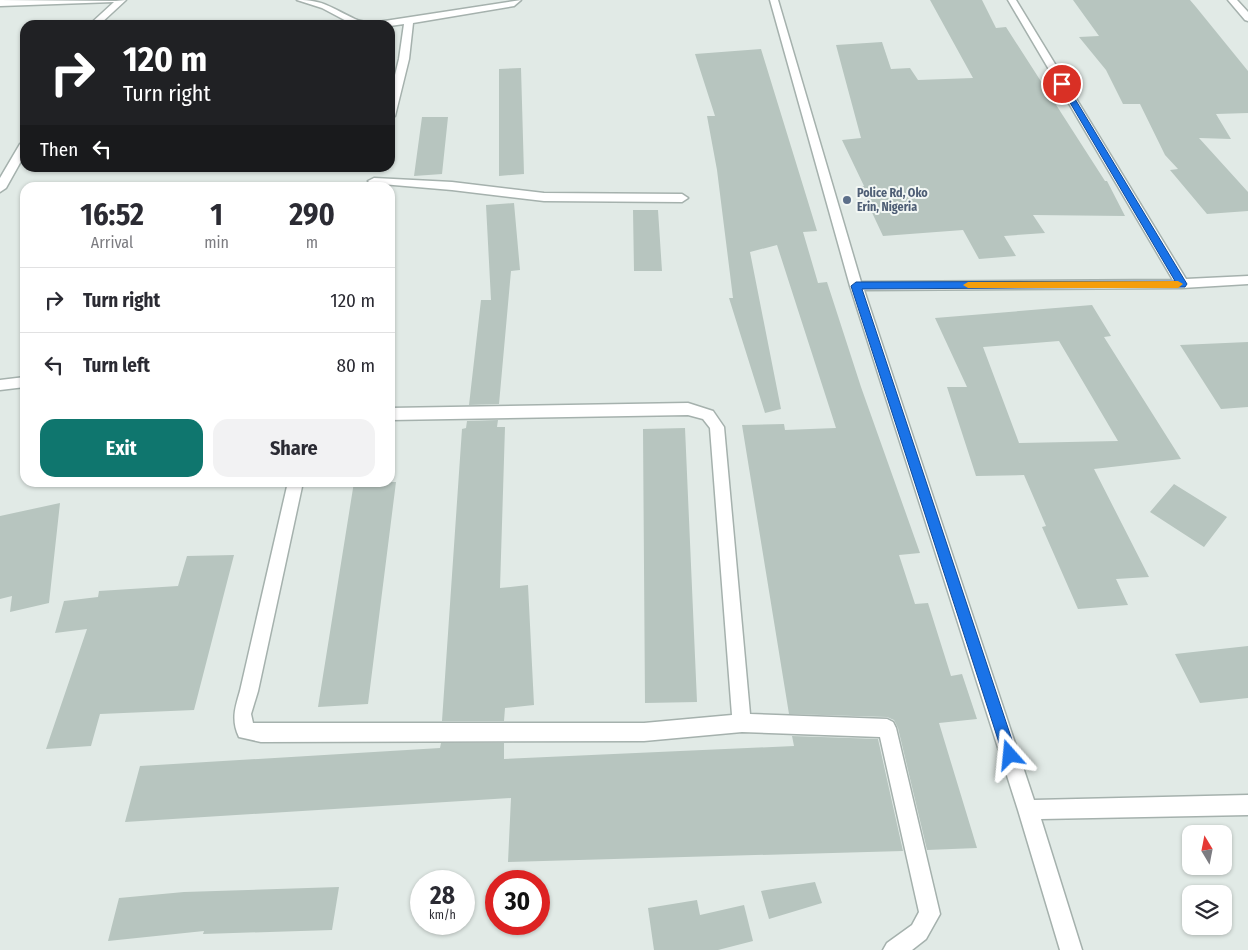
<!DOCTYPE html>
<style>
:root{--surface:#fff;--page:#f2f2f3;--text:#2b2b33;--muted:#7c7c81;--line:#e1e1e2;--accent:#0f766e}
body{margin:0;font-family:"Fira Sans Condensed",sans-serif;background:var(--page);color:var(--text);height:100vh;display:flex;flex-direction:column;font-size:19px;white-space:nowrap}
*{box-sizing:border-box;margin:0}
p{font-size:16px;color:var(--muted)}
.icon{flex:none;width:28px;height:28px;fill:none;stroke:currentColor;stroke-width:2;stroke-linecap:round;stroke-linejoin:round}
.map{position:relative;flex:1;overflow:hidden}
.drawer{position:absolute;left:20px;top:182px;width:375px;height:305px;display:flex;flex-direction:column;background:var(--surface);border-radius:15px;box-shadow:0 1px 4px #0004}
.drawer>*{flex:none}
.banner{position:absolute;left:20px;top:20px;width:375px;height:152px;border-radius:15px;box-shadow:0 1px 4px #0004;background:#202124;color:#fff;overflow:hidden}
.needle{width:32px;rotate:350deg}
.buttons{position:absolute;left:1182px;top:825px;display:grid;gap:10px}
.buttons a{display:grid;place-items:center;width:50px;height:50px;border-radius:10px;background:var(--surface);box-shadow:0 1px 4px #0004;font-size:25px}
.speed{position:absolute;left:410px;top:870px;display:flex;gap:10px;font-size:25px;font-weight:700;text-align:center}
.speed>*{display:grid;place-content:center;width:65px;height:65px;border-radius:50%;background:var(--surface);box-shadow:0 1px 4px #0004;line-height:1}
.speed small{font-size:12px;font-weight:400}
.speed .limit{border:8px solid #d22;background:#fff;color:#111}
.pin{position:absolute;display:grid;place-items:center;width:42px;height:42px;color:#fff;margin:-21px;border:2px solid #fff;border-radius:50%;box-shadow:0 1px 5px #0007}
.me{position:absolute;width:55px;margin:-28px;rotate:342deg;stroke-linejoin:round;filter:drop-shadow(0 0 4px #0008)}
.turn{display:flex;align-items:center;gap:18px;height:105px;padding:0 20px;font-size:22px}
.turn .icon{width:65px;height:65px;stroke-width:2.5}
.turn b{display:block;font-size:35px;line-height:42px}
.then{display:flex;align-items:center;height:48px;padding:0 20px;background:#0003;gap:10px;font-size:19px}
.eta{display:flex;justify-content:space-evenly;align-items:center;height:85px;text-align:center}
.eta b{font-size:30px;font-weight:700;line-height:35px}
.cta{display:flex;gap:10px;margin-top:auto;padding:10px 20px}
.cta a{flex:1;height:58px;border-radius:15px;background:var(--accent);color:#fff;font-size:20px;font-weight:700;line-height:58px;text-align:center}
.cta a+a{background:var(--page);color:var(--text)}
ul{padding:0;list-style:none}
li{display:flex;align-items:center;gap:15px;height:65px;padding:0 20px;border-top:1px solid var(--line)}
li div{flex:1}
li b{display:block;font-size:19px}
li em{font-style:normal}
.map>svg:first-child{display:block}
.building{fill:#b7c5bf;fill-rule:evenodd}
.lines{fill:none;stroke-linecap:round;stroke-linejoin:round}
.street-casing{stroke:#a5b1ad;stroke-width:3}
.street{fill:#fff;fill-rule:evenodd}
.route{fill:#1a73e8;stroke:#114b97}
.slow{fill:#f59e0b}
.service-dot{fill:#5c6f8a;stroke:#f2f7f4;stroke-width:2}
.labels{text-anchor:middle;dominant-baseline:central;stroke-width:4;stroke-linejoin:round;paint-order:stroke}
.far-service-label{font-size:12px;font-weight:bold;fill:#4e5e75;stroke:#f2f7f4;text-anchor:start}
</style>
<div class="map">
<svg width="1248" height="950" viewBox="0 0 1248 950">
<rect width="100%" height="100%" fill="#e1eae6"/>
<!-- building -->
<path class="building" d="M 930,0 L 982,0 L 996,28 L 1006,27 L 1105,181 L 1107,181 L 1125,216 L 1033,215 L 1045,233 L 1004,236 L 1016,256 L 979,259 L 963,230 L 883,236 L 860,187 L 864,186 L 842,140 L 861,138 L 836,45 L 882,42 L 891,69 L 910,68 L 918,80 L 973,78 Z
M 1073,0 L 1190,0 L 1196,7 L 1248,71 L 1248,113 L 1216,114 L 1231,139 L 1199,138 L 1248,192 L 1248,211 L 1207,214 L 1170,170 L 1178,169 L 1165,155 L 1140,104 L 1123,104 L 1106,70 L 1079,37 L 1099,36 Z
M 761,49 L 817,231 L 803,232 L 818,283 L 827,282 L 861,387 L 920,553 L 899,555 L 915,604 L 928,603 L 951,676 L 962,674 L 977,719 L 939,723 L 977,848 L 927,850 L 898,728 L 894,720 L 887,717 L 789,714 L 742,425 L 784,424 L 785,430 L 836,428 L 777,245 L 750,252 L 781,409 L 765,413 L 729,298 L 733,298 L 717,170 L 707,116 L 715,116 L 695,54 Z
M 521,68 L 524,174 L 499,176 L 499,69 Z
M 422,117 L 448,117 L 442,174 L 414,176 Z
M 514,203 L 520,270 L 511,271 L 499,404 L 469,405 L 481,300 L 491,300 L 486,205 Z
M 633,210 L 658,210 L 662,271 L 634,271 Z
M 1092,305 L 1111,336 L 1104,337 L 1181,459 L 1094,469 L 1149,577 L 1116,579 L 1128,605 L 1078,609 L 1042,527 L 1046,526 L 1024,475 L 976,476 L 947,387 L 967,387 L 935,318 ZM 1059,341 L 1118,441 L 1019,443 L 983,347 Z
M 1248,342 L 1248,407 L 1221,409 L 1180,345 Z
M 498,420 L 497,427 L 505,427 L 500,588 L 528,585 L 534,705 L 505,708 L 504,721 L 442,721 L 462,429 L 466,428 L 467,421 Z
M 685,428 L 697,702 L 645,703 L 643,429 Z
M 354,482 L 396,482 L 368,704 L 318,707 Z
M 1174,484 L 1227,517 L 1204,547 L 1150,512 Z
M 60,503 L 49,603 L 10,612 L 12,596 L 0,599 L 0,516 Z
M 234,555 L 194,710 L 100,714 L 91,746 L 46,749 L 87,629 L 55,633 L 64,601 L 98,597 L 99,591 L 178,586 L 187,556 Z
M 1248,646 L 1248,698 L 1200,703 L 1175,654 Z
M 792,736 L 878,739 L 903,851 L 508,862 L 511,798 L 125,822 L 140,766 L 440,748 L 441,743 L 504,743 L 504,759 L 794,746 Z
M 815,882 L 822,903 L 769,919 L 761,891 Z
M 339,887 L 332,930 L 203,934 L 204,931 L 108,941 L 119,898 L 184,892 Z
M 697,900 L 700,915 L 744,905 L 753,941 L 718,950 L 654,950 L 648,908 Z"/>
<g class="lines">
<!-- street casing -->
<g class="street-casing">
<path id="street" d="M 0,0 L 116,1 L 126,0 L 99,25 L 89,25 L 114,2 L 0,6 Z
M 297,0 C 325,0 331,8 355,19 C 361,22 368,21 373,25 L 378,22 L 521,0 L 514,6 L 413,23 L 409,59 L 395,116 L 390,119 L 390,95 L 399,59 L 404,24 L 390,26 L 354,25 L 322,8 Z
M 770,0 L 778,0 L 861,282 L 1173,280 L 1008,0 L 1016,0 L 1186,279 L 1248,276 L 1248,284 L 1182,288 L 864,290 L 1034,800 L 1248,795 L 1248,815 L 1041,819 L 1082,950 L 1060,950 L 1018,810 L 850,286 Z
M 1228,0 L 1237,0 L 1248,12 L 1248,21 L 1245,20 Z
M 25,141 L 25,154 L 6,188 L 0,192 L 0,178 L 20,144 Z
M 374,178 L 452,182 L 544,193 L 682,194 L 688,198 L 682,202 L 544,201 L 452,190 L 370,183 L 368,181 Z
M 25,377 L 25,387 L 0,390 L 0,380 Z
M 688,403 L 713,411 L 724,427 L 750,714 L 887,719 L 893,722 L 896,728 L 940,914 L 926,939 L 912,950 L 883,950 L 887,943 L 912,925 L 919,912 L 880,737 L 742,732 L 644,741 L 261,742 L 239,737 C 231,720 235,708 240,691 L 288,482 L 303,482 L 258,691 L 251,714 L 253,723 L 644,723 L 732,715 L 710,428 L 703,419 L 688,415 L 390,420 L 390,408 Z"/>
</g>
<!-- street -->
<use href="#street" class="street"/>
</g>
<!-- route -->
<path class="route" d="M 1060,82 L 1066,84 L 1187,284 L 1185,287 L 862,289 L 1017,755 L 1015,760 L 1010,762 L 1005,760 L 1003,755 L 851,286 L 856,282 L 1175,281 L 1059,84 Z"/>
<!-- slow -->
<path class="slow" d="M 1178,281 L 1183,284 L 1178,288 L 968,288 L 963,285 L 968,282 Z"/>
<!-- markers -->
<circle class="service-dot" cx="847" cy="200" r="5"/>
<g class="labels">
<!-- far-service labels -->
<g class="far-service-label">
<text x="857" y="193">Police Rd, Oko<tspan x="857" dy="14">Erin, Nigeria</tspan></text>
</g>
</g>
</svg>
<div class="buttons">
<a><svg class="needle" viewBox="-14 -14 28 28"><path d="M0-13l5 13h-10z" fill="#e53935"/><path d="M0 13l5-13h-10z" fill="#7c7c81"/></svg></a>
<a><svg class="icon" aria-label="layers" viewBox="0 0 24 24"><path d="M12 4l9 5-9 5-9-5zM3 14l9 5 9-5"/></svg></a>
</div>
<div class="speed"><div>28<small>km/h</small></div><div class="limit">30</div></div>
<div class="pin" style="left:1062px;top:84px;background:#d93025"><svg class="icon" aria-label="arrive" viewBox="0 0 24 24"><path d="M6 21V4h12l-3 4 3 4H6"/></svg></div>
<svg class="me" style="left:1010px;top:755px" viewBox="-20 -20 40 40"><path d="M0-17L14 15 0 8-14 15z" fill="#1a73e8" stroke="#fff" stroke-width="4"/></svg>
<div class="banner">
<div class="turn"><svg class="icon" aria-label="right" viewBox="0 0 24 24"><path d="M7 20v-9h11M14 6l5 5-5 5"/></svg><div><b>120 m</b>Turn right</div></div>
<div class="then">Then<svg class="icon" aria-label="left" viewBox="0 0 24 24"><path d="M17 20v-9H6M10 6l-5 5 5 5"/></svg></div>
</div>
<section class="drawer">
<div class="eta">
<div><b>16:52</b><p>Arrival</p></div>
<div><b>1</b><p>min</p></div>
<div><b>290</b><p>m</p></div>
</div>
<ul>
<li><svg class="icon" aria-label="right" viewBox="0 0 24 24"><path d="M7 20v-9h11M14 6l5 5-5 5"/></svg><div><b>Turn right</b></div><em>120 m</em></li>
<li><svg class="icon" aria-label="left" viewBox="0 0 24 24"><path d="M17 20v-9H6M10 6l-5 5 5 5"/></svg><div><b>Turn left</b></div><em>80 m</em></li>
</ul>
<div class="cta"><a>Exit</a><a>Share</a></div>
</section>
</div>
